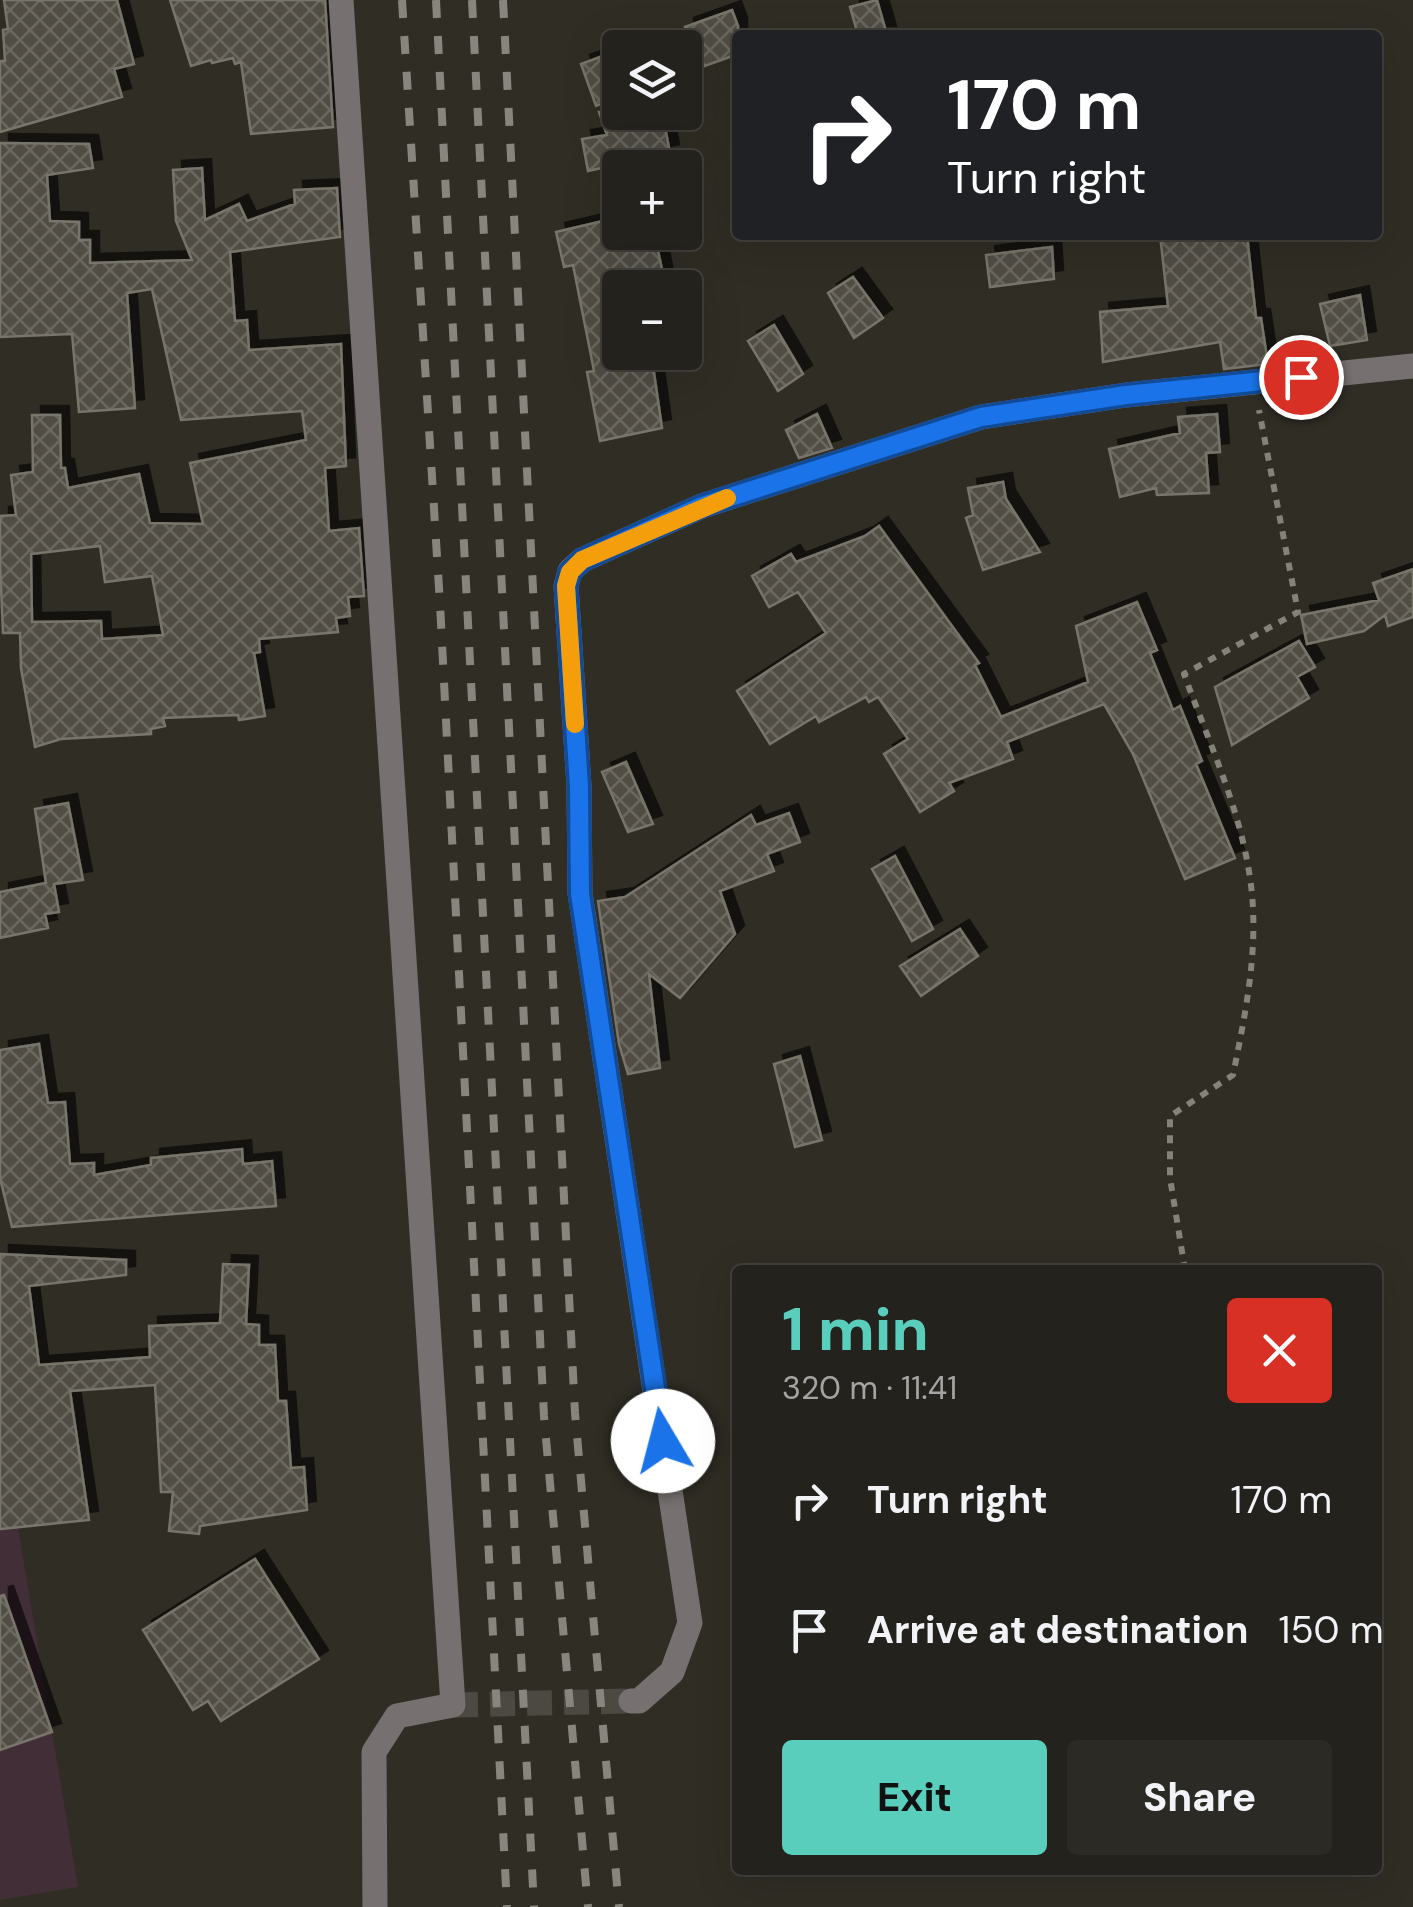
<!DOCTYPE html>
<meta charset="utf-8">
<style>
:root{--surface:#24221c;--page:#2c2a25;--text:#f1f3f6;--muted:#a3a4a3;--line:#413f3b;--accent:#5acebd}
body{margin:0;font-family:"DM Sans",sans-serif;background:var(--page);color:var(--text);height:100vh;display:flex;flex-direction:column;font-size:38px;white-space:nowrap}
*{box-sizing:border-box;margin:0}
p{font-size:32px;color:var(--muted)}
.icon{flex:none;width:55px;height:55px;fill:none;stroke:currentColor;stroke-width:2;stroke-linecap:round;stroke-linejoin:round}
.map{position:relative;flex:1;overflow:hidden}
.panel{position:absolute;left:732px;top:1265px;width:650px;height:610px;display:flex;flex-direction:column;background:var(--surface);border-radius:10px;box-shadow:0 10px 40px #0002,0 0 0 2px var(--line)}
.panel>*{flex:none}
.hud{position:absolute;left:732px;top:30px;width:650px;height:210px;border-radius:10px;box-shadow:0 10px 40px #0002,0 0 0 2px var(--line);background:#202124;color:#fff;overflow:hidden}
.controls{position:absolute;left:602px;top:30px;display:grid;gap:20px}
.controls a{display:grid;place-items:center;width:100px;height:100px;border-radius:10px;background:var(--surface);box-shadow:0 10px 40px #0002,0 0 0 2px var(--line);font-size:50px}
.pin{position:absolute;display:grid;place-items:center;width:85px;height:85px;color:#fff;margin:-42px;border:5px solid #fff;border-radius:50%;box-shadow:0 2px 10px #0007}
.me{position:absolute;width:110px;margin:-55px;rotate:352deg;stroke-linejoin:round;filter:drop-shadow(0 0 8px #0008)}
.turn{display:flex;align-items:center;gap:35px;height:210px;padding:0 50px;font-size:45px}
.turn .icon{width:130px;height:130px;stroke-width:2.5}
.turn b{display:block;font-size:70px;line-height:85px}
.round{display:grid;place-items:center;flex:none;width:105px;height:105px;border-radius:10px;background:var(--page)}
.summary{display:flex;align-items:center;justify-content:space-between;height:170px;padding:0 50px}
h1{font-size:60px;font-weight:800;line-height:75px;color:var(--accent)}
.primary-button{display:flex;gap:20px;margin-top:auto;padding:20px 50px}
.primary-button a{flex:1;height:115px;border-radius:10px;background:var(--accent);color:#111;font-size:40px;font-weight:800;line-height:115px;text-align:center}
.primary-button a+a{background:var(--page);color:var(--text)}
ul{padding:0;list-style:none}
li{display:flex;align-items:center;gap:30px;height:130px;padding:0 50px}
li div{flex:1}
li b{display:block;font-size:38px}
li em{font-style:normal}
.map>svg:first-child{display:block}
.education{fill:#412e36}
.building{fill:url(#building-cross-hatch);stroke:#78746b;stroke-width:2.5;fill-rule:evenodd;filter:url(#shadow)}
.lines{fill:none;stroke-linecap:round;stroke-linejoin:round}
.minor-tunnel{stroke:#4c4942;stroke-width:25;stroke-dasharray:25 12;stroke-linecap:butt}
.path{stroke:#84827b;stroke-width:6;stroke-dasharray:8 8;stroke-linecap:butt}
.minor{stroke:#767170;stroke-width:25}
.rail{stroke:#87857d;stroke-width:8;stroke-dasharray:18 18;stroke-linecap:butt}
.route-casing{stroke:#114b97;stroke-width:25}
.route{stroke:#1a73e8;stroke-width:18}
.slow{stroke:#f59e0b;stroke-width:18}
</style>
<div class="map">
<svg width="1413" height="1907" viewBox="0 0 1413 1907">
<defs>
<pattern id="building-cross-hatch" width="8" height="8" patternUnits="userSpaceOnUse" patternTransform="scale(2.5)"><rect width="8" height="8" fill="#514e45"/><path d="M0 0l8 8M0 8l8-8" fill="none" stroke="#6a6860"/></pattern>
<filter id="shadow"><feDropShadow dx="9" dy="-9" stdDeviation="0" flood-color="#0009"/></filter>
</defs>
<rect width="100%" height="100%" fill="#302d25"/>
<!-- education -->
<path class="education" d="M 0,1419 L 78,1887 L 0,1900 Z"/>
<!-- building -->
<path class="building" d="M 4,0 L 117,0 L 134,64 L 114,69 L 122,97 L 0,132 L 0,61 L 5,61 L 3,30 L 8,29 Z
M 170,0 L 325,0 L 333,127 L 251,134 L 241,62 L 235,64 L 233,58 L 212,63 L 211,60 L 191,66 Z
M 877,0 L 887,35 L 858,35 L 850,7 Z
M 732,10 L 738,26 L 738,54 L 685,73 L 685,27 Z
M 611,53 L 620,97 L 596,106 L 581,64 Z
M 599,112 L 662,112 L 670,153 L 588,171 L 582,139 L 607,135 Z
M 0,143 L 89,144 L 93,168 L 47,175 L 50,221 L 79,222 L 79,240 L 90,240 L 90,263 L 192,260 L 176,221 L 173,170 L 202,168 L 205,220 L 239,204 L 247,221 L 295,204 L 294,190 L 337,188 L 340,237 L 230,252 L 235,321 L 247,320 L 249,350 L 341,344 L 346,466 L 325,468 L 329,531 L 359,528 L 364,596 L 348,597 L 350,616 L 336,618 L 338,632 L 259,639 L 260,652 L 254,653 L 265,716 L 239,720 L 238,715 L 163,718 L 165,726 L 151,729 L 151,734 L 61,739 L 35,747 L 21,668 L 20,633 L 3,633 L 0,563 L 0,516 L 16,515 L 11,475 L 33,472 L 32,415 L 60,415 L 61,468 L 65,468 L 68,488 L 139,474 L 150,523 L 203,524 L 190,463 L 306,440 L 302,411 L 181,420 L 152,289 L 127,293 L 135,408 L 79,412 L 72,334 L 0,337 ZM 100,546 L 105,582 L 152,576 L 163,635 L 102,639 L 101,621 L 32,622 L 31,554 Z
M 620,217 L 620,232 L 654,232 L 666,288 L 620,288 L 620,364 L 652,359 L 662,428 L 600,441 L 587,372 L 594,371 L 573,265 L 564,267 L 556,232 Z
M 1160,235 L 1247,235 L 1256,318 L 1261,318 L 1268,364 L 1224,369 L 1220,342 L 1103,362 L 1100,312 L 1168,306 Z
M 1052,247 L 1054,279 L 990,287 L 986,255 Z
M 853,277 L 883,318 L 854,338 L 828,293 Z
M 1360,295 L 1367,340 L 1330,346 L 1320,304 Z
M 774,325 L 803,374 L 778,391 L 748,341 Z
M 817,414 L 832,448 L 799,458 L 786,430 Z
M 1217,414 L 1220,452 L 1206,453 L 1209,493 L 1157,495 L 1156,488 L 1120,497 L 1109,449 L 1180,433 L 1178,417 Z
M 1003,482 L 1006,499 L 1040,552 L 983,570 L 966,518 L 973,515 L 968,488 Z
M 879,526 L 979,663 L 975,665 L 1001,717 L 1088,682 L 1076,626 L 1137,602 L 1157,650 L 1150,653 L 1173,710 L 1180,706 L 1202,761 L 1196,764 L 1235,858 L 1185,879 L 1133,754 L 1104,704 L 1007,742 L 1013,759 L 949,783 L 954,791 L 920,812 L 884,754 L 908,739 L 878,697 L 869,702 L 866,697 L 819,722 L 816,716 L 770,744 L 737,691 L 826,633 L 798,592 L 769,607 L 752,576 L 791,554 L 796,562 L 865,536 Z
M 1413,569 L 1413,617 L 1388,626 L 1385,615 L 1364,631 L 1307,644 L 1301,615 L 1379,600 L 1373,583 Z
M 1299,641 L 1315,667 L 1297,677 L 1309,698 L 1232,745 L 1215,687 Z
M 626,762 L 653,824 L 628,832 L 602,772 Z
M 68,803 L 83,880 L 54,884 L 59,912 L 45,914 L 48,928 L 0,938 L 0,892 L 46,883 L 35,809 Z
M 789,813 L 800,842 L 767,854 L 774,871 L 720,891 L 735,934 L 680,998 L 649,974 L 660,1068 L 628,1074 L 619,1044 L 598,901 L 625,897 L 751,815 L 756,825 Z
M 895,856 L 933,929 L 912,941 L 872,869 Z
M 960,929 L 978,956 L 921,996 L 900,966 Z
M 39,1044 L 48,1103 L 65,1102 L 70,1164 L 94,1163 L 94,1175 L 151,1165 L 151,1158 L 242,1149 L 243,1164 L 272,1161 L 276,1206 L 12,1227 L 0,1178 L 0,1050 Z
M 800,1056 L 822,1140 L 795,1147 L 774,1064 Z
M 0,1254 L 126,1260 L 126,1275 L 29,1286 L 39,1365 L 150,1357 L 149,1326 L 220,1323 L 223,1264 L 249,1265 L 246,1324 L 259,1325 L 259,1345 L 275,1345 L 278,1401 L 286,1401 L 291,1468 L 304,1467 L 307,1510 L 200,1526 L 199,1534 L 169,1531 L 173,1492 L 161,1492 L 155,1385 L 70,1391 L 89,1520 L 0,1529 Z
M 255,1559 L 319,1659 L 221,1721 L 208,1701 L 193,1710 L 143,1630 Z
M 4,1595 L 52,1732 L 0,1750 L 0,1596 Z"/>
<g class="lines">
<!-- minor-tunnel -->
<path class="minor-tunnel" d="M 453,1705 L 631,1701"/>
<!-- path -->
<path class="path" d="M 1185,1270 L 1170,1178 L 1170,1116 L 1233,1075 C 1246,1011 1260,944 1250,878 C 1240,808 1208,740 1184,674 L 1298,612 L 1259,410"/>
<!-- minor -->
<path class="minor" d="M 341,0 L 453,1705 L 397,1716 L 374,1752 L 375,1907
M 631,1701 L 639,1701 L 672,1672 L 690,1623 L 580,893 L 579,786 L 566,586 L 570,571 L 582,560 L 702,506 L 981,417 L 1126,395 L 1413,366"/>
<!-- rail -->
<path class="rail" d="M 402,0 L 440,604 L 507,1907
M 436,0 L 534,1907
M 472,0 L 544,1416 L 588,1907
M 503,0 L 575,1413 L 619,1907"/>
</g>
<g class="lines">
<!-- route casing -->
<g class="route-casing">
<path id="route" d="M 663,1441 L 580,894 L 579,786 L 566,586 L 570,572 L 582,560 L 702,506 L 981,417 L 1126,395 L 1301,377"/>
</g>
<!-- route -->
<use href="#route" class="route"/>
<!-- slow -->
<path class="slow" d="M 575,724 L 566,586 L 570,572 L 582,560 L 727,498"/>
</g>
</svg>
<div class="controls">
<a><svg class="icon" aria-label="layers" viewBox="0 0 24 24"><path d="M12 4l9 5-9 5-9-5zM3 14l9 5 9-5"/></svg></a>
<a>+</a>
<a>−</a>
</div>
<div class="pin" style="left:1301px;top:377px;background:#d93025"><svg class="icon" aria-label="arrive" viewBox="0 0 24 24"><path d="M6 21V4h12l-3 4 3 4H6"/></svg></div>
<svg class="me" style="left:663px;top:1441px" viewBox="-20 -20 40 40"><circle r="19" fill="#fff"/><path d="M0-13L10 11 0 6-10 11z" fill="#1a73e8"/></svg>
<div class="hud">
<div class="turn"><svg class="icon" aria-label="right" viewBox="0 0 24 24"><path d="M7 20v-9h11M14 6l5 5-5 5"/></svg><div><b>170 m</b>Turn right</div></div>
</div>
<section class="panel">
<div class="summary"><div><h1>1 min</h1><p>320 m · 11:41</p></div><a class="round" style="background:#d93025;color:#fff"><svg class="icon" aria-label="close" viewBox="0 0 24 24"><path d="M6 6l12 12M18 6L6 18"/></svg></a></div>
<ul>
<li><svg class="icon" aria-label="right" viewBox="0 0 24 24"><path d="M7 20v-9h11M14 6l5 5-5 5"/></svg><div><b>Turn right</b></div><em>170 m</em></li>
<li><svg class="icon" aria-label="arrive" viewBox="0 0 24 24"><path d="M6 21V4h12l-3 4 3 4H6"/></svg><div><b>Arrive at destination</b></div><em>150 m</em></li>
</ul>
<div class="primary-button"><a>Exit</a><a>Share</a></div>
</section>
</div>
